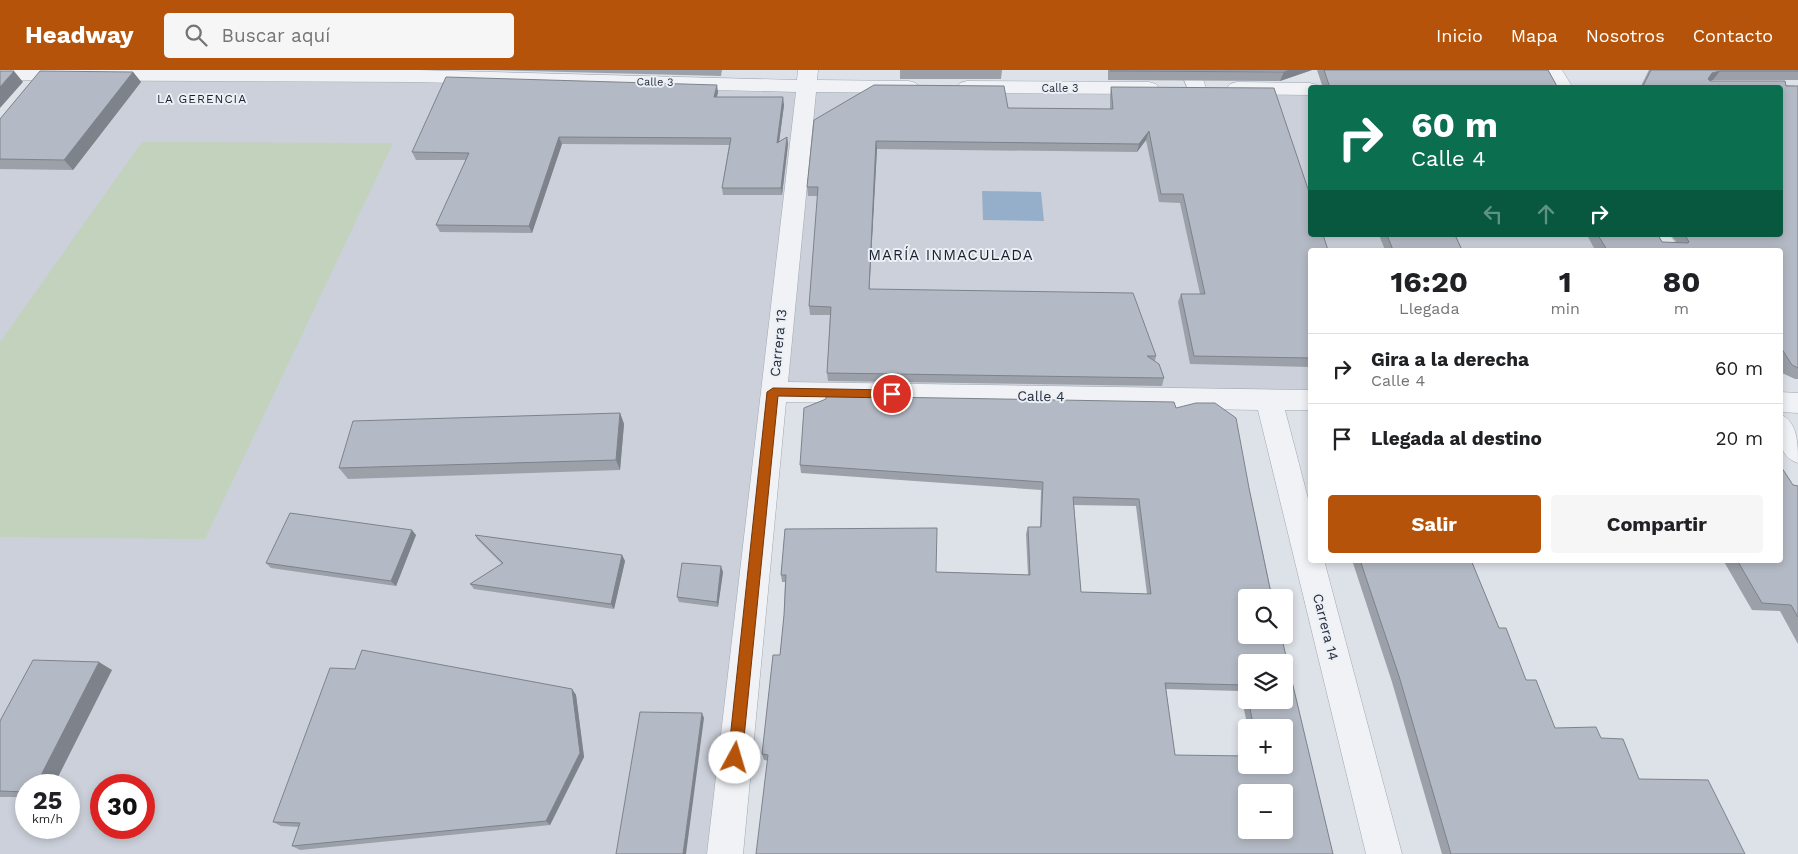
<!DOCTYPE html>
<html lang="es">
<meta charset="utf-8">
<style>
:root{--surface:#fff;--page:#f6f6f6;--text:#202124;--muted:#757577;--line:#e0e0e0;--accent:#b45309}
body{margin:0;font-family:"Work Sans",sans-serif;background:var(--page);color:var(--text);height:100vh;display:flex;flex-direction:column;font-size:19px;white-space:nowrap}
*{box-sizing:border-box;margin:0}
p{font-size:16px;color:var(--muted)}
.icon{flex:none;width:28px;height:28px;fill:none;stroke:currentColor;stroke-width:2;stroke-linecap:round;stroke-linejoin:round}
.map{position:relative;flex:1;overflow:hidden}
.drawer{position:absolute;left:1308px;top:178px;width:475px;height:315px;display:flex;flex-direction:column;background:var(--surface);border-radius:5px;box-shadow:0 2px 8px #0003}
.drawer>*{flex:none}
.banner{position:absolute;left:1308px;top:15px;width:475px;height:152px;border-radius:5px;box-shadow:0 2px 8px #0003;background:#0b6e4f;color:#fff;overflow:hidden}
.buttons{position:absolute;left:1238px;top:519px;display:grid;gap:10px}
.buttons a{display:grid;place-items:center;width:55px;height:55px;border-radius:5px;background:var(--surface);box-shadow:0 2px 8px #0003;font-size:25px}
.speed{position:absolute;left:15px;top:704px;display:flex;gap:10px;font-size:25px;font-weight:700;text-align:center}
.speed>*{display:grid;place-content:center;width:65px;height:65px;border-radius:50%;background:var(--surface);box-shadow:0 2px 8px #0003;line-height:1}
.speed small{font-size:12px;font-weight:400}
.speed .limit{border:8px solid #d22;background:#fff;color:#111}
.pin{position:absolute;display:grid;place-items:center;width:42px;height:42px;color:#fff;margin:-21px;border:2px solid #fff;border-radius:50%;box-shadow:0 1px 5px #0007}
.me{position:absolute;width:55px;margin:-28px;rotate:6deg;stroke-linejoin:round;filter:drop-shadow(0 0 4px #0008)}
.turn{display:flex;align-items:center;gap:18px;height:105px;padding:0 20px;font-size:22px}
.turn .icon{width:65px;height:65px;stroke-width:2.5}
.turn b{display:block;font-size:35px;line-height:42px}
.lanes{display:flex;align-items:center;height:48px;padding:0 20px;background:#0003;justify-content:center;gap:25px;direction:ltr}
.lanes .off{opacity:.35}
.eta{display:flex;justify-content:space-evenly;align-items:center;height:85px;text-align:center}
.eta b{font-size:30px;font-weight:700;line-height:35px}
.primary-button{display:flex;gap:10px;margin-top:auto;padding:10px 20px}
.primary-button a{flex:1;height:58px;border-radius:5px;background:var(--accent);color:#fff;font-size:20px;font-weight:700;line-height:58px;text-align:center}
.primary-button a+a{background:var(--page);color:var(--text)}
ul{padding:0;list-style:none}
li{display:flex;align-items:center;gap:15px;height:70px;padding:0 20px;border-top:1px solid var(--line)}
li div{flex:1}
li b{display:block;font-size:19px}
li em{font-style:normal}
header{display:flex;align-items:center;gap:30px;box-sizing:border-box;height:70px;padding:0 25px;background:var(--accent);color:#fff}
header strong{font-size:24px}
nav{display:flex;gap:28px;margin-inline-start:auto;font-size:18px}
.search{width:350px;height:45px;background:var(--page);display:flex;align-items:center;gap:12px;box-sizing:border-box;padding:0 18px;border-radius:5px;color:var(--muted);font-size:19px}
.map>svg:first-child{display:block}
.built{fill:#cbd0da;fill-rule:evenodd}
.green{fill:#c3d2bd}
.water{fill:#95afca}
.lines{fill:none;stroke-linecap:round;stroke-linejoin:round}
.minor-casing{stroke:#a2a8b2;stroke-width:1}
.minor{fill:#f0f2f6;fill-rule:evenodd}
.wall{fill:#9ba0a9;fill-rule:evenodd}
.shaded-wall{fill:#7e828a}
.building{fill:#b4bac5;stroke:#7e828a;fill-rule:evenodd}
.route{fill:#b45309;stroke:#753606}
.labels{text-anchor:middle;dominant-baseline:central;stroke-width:4;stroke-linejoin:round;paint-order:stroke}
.far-street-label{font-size:11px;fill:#262f3f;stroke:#ecf0f5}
.far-neighbourhood-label{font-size:12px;letter-spacing:1px;fill:#18202f;stroke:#ecf0f5}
.street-label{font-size:14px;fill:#262f3f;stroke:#ecf0f5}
.neighbourhood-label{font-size:15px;letter-spacing:1px;fill:#18202f;stroke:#ecf0f5}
</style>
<header>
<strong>Headway</strong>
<div class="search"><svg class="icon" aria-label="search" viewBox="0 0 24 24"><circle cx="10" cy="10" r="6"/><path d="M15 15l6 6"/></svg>Buscar aquí</div>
<nav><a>Inicio</a><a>Mapa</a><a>Nosotros</a><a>Contacto</a></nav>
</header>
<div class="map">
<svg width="1798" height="784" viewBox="0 0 1798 784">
<rect width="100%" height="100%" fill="#dde1e8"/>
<!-- built -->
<path class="built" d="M 43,4 L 807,16 L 1310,19 L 1310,165 L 1658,165 L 1668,180 L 1310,180 L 1310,330 L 773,322 L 725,784 L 0,784 L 0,54 ZM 26,715 L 69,715 L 69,758 L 26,758 ZM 101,715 L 144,715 L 144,758 L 101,758 Z"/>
<!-- green -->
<path class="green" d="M 142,72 L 393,73 L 205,469 L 0,467 L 0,272 Z"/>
<!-- water -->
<path class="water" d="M 982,121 L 1041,122 L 1044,151 L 983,150 Z"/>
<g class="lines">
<!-- minor casing -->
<g class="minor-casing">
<path id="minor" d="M 0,0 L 416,0 L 797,10 L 798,0 L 818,0 L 817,10 L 909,11 L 916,13 L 919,17 L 916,21 L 909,23 L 816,22 L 788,312 L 1310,320 L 1310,340 L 1285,340 L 1310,436 L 1310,490 L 1324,490 L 1402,784 L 1366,784 L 1258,340 L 786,332 L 743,784 L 707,784 L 796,22 L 416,12 L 0,10 Z
M 1180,0 L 1200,0 L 1206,18 L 1203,22 L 1196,24 L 1189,22 Z
M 1542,0 L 1562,0 L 1573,18 L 1553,18 Z
M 967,11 L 1149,12 L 1156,14 L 1159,18 L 1156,22 L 1149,24 L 967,23 L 960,21 L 957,17 L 960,13 Z
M 1237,12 L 1310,13 L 1317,15 L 1319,18 L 1310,18 L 1310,25 L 1237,24 L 1230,22 L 1227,18 L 1230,14 Z
M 1646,165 L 1670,165 L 1680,180 L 1656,180 Z
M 1780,322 L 1798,323 L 1798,343 L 1780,342 Z
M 1780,344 C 1798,352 1798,373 1798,393 C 1776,386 1780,364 1780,344 Z"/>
</g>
<!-- minor -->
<use href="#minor" class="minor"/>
</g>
<!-- wall -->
<path class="wall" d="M 488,0 L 722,0 L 721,6 Z
M 900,0 L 1002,0 L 1001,9 L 900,9 Z
M 1108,0 L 1312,0 L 1280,11 L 1108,10 Z
M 1317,0 L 1548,0 L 1558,18 L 1323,18 Z
M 1649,0 L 1798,0 L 1798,10 L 1713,10 L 1710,11 L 1798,16 L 1798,309 L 1795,309 L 1782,303 L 1780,299 L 1780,180 L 1595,180 L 1587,165 L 1658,165 L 1662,172 L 1677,173 L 1671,165 L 1780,165 L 1780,18 L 1640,18 Z
M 133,2 L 141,12 L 73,100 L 0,99 L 0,49 Z
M 1111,17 L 1310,180 L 1310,297 L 1190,294 L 1178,232 L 1181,224 L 1200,224 L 1180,133 L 1159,132 L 1146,70 L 1137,82 L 877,79 L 869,219 L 1156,286 L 1155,291 L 1164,308 L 1162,316 L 828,311 L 827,303 L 830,245 L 810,245 L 809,236 L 818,126 L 808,126 L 807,117 L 814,50 L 1008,38 L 1110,39 L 1110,26 Z
M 718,22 L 717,27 L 784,35 L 779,72 L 787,67 L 788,74 L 782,125 L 723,125 L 722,118 L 729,75 L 562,74 L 532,163 L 440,162 L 436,155 L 466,90 L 416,90 L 412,82 Z
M 1379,165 L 1455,165 L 1462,180 L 1385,180 Z
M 1176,338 L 1249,418 L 1285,587 L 1333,784 L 764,690 L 762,684 L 780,585 L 784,545 L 785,512 L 782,512 L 781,505 L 785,459 L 936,502 L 1028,505 L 1026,464 L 1028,457 L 1040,457 L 1041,420 L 801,403 L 800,395 ZM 1074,435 L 1136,436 L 1147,524 L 1081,522 ZM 1246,592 L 1284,630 L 1246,630 ZM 1166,619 L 1240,621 L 1248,658 L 1284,658 L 1284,695 L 1175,685 Z
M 620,343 L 624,354 L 620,400 L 348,409 L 339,398 Z
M 1793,415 L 1798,416 L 1798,574 L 1780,541 L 1752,540 L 1723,490 L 1780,490 Z
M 416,465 L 396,516 L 271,498 L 266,493 Z
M 475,465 L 622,485 L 625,491 L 614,539 L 474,519 L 470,514 L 502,494 L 478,470 Z
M 1352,490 L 1471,490 L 1499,558 L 1526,610 L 1555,658 L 1601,668 L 1639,709 L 1745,784 L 1442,784 L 1392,612 Z
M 723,502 L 718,537 L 679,532 L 677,527 Z
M 112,600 L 26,715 L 26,727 L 0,727 L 0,651 Z
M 572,619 L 576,625 L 584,687 L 550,755 L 300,780 L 292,776 L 299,757 L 281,756 L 273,752 Z"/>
<!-- shaded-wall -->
<path class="shaded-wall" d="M 1290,0 L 1312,0 L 1280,11 L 1284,2 Z
M 14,1 L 23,12 L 0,38 L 0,17 Z
M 1720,1 L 1713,10 L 1705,12 L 1712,3 Z
M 133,2 L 141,12 L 73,100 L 64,90 Z
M 717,15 L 718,22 L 715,34 L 714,27 Z
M 783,27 L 784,35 L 778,80 L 777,73 Z
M 1149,61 L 1146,70 L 1137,82 L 1139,74 Z
M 559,67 L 562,74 L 532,163 L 529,156 Z
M 787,67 L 788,74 L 782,125 L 781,118 Z
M 876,71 L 877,79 L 869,227 L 869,219 Z
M 620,343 L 624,354 L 620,400 L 616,390 Z
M 412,460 L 416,465 L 396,516 L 391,511 Z
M 622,485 L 625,491 L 614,539 L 611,534 Z
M 721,496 L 723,502 L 718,537 L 717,532 Z
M 99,592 L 112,600 L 54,715 L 36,715 Z
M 572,619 L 576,625 L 584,687 L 550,755 L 546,751 Z
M 702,643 L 704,648 L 686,784 L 683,784 Z"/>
<!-- building -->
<path class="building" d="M 1110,0 L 1290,0 L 1284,2 L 1110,1 Z
M 1324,0 L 1548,0 L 1558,18 L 1330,18 Z
M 1651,0 L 1798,0 L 1798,1 L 1720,1 L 1712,3 L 1708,9 L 1710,11 L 1785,11 L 1786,16 L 1798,16 L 1798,298 L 1792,295 L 1780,276 L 1780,180 L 1607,180 L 1598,165 L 1658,165 L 1662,172 L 1688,173 L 1689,172 L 1685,165 L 1780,165 L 1780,18 L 1642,18 Z
M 0,1 L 14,1 L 0,17 Z
M 40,1 L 133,2 L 64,90 L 0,89 L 0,49 Z
M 446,7 L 717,15 L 714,27 L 783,27 L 777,73 L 787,67 L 781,118 L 722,118 L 731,68 L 559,67 L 529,156 L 436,155 L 469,83 L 412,82 Z
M 874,15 L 1004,16 L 1008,38 L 1113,39 L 1111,17 L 1274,18 L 1310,125 L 1310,165 L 1323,165 L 1328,180 L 1310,180 L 1310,288 L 1194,286 L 1181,224 L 1205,224 L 1183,124 L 1161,124 L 1149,61 L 1139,74 L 876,71 L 869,219 L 1133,223 L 1156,286 L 1147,286 L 1159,294 L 1164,308 L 827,303 L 831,237 L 809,236 L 818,117 L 807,117 L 814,50 Z
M 1387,165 L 1455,165 L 1462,180 L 1393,180 Z
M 826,326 L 1174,332 L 1176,338 L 1196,333 L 1215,333 L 1236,348 L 1249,418 L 1272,528 L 1246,528 L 1246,565 L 1281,565 L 1333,784 L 756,784 L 768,685 L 762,684 L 773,585 L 780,585 L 784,545 L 786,505 L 781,505 L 785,459 L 937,458 L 936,502 L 1030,505 L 1028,457 L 1041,457 L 1043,412 L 800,395 L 804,338 L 826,329 ZM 1073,427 L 1139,429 L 1151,524 L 1081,522 ZM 1246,592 L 1284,592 L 1284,630 L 1248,630 L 1254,658 L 1284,658 L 1284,695 L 1246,695 L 1246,686 L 1175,685 L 1165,613 L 1245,615 L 1246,621 ZM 1246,722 L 1284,722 L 1284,760 L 1246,760 Z
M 620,343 L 616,390 L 339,398 L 353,351 Z
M 1780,395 L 1793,415 L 1798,416 L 1798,547 L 1791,535 L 1762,533 L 1737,490 L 1780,490 Z
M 290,443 L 412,460 L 391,511 L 266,493 Z
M 475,465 L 622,485 L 611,534 L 470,514 L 503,493 Z
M 1360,490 L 1471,490 L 1499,558 L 1506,558 L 1526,610 L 1536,610 L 1555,658 L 1596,657 L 1601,668 L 1623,669 L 1639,709 L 1708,710 L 1745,784 L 1451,784 L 1399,606 Z
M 682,493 L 721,496 L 717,532 L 677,527 Z
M 362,580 L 572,619 L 580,683 L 546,751 L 292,776 L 300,753 L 273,752 L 330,598 L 355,599 Z
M 33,590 L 99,592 L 36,715 L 26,715 L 26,722 L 0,721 L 0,651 Z
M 640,642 L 702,643 L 683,784 L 616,784 Z"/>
<!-- route -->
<path class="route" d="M 773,318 L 892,320 L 897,324 L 892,328 L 778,326 L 742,688 L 740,693 L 735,695 L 730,693 L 728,688 L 767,322 Z"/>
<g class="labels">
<!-- far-street labels -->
<g class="far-street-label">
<text transform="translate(655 12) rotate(1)">Calle 3</text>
<text x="1060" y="18">Calle 3</text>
</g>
<!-- far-neighbourhood labels -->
<g class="far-neighbourhood-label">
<text x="202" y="29">LA GERENCIA</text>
</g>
<!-- street labels -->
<g class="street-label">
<text transform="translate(778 273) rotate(-84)">Carrera 13</text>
<text transform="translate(1041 326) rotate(1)">Calle 4</text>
<text transform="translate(1326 557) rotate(76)">Carrera 14</text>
</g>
<!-- neighbourhood labels -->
<g class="neighbourhood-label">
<text x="951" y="185">MARÍA INMACULADA</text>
</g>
</g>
</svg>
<div class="buttons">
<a><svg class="icon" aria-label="search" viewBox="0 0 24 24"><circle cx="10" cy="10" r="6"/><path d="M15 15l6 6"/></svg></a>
<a><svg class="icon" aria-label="layers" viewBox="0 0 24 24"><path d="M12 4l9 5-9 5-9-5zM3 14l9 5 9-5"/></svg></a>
<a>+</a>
<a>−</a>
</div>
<div class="speed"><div>25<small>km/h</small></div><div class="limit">30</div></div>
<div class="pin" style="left:892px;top:324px;background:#d93025"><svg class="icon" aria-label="arrive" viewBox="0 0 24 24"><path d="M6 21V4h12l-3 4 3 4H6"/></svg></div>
<svg class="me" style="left:735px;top:688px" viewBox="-20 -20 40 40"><circle r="19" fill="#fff"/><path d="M0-13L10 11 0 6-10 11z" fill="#b45309"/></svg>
<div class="banner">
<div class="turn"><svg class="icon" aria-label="right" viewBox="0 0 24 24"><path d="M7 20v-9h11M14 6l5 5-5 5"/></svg><div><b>60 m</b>Calle 4</div></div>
<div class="lanes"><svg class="icon off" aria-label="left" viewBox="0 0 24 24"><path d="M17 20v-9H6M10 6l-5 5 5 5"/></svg><svg class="icon off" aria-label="ahead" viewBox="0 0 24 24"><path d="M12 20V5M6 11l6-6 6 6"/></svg><svg class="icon" aria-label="right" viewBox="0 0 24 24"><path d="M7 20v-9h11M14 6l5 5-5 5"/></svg></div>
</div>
<section class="drawer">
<div class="eta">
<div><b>16:20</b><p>Llegada</p></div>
<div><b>1</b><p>min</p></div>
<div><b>80</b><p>m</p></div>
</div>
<ul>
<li><svg class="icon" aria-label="right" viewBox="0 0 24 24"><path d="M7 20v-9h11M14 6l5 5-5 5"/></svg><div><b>Gira a la derecha</b><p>Calle 4</p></div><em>60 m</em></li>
<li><svg class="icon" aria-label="arrive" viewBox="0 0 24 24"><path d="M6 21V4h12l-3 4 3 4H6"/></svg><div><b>Llegada al destino</b></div><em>20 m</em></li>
</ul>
<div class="primary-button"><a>Salir</a><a>Compartir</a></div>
</section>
</div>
